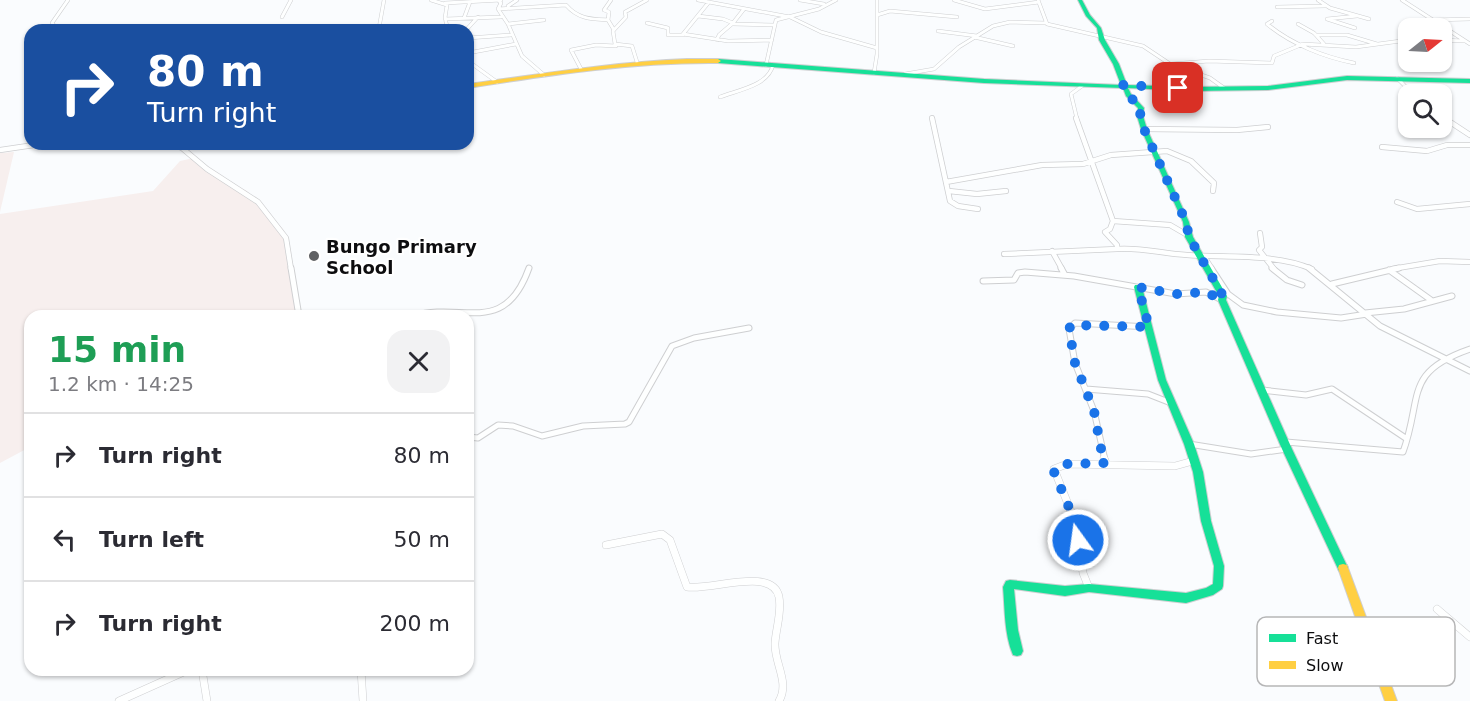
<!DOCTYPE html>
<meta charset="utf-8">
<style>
:root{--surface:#fff;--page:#f2f2f3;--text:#2b2b33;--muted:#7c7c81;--line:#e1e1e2}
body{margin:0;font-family:"DejaVu Sans",sans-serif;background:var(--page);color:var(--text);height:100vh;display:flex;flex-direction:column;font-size:22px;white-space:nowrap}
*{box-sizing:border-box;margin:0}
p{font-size:20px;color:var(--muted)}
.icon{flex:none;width:33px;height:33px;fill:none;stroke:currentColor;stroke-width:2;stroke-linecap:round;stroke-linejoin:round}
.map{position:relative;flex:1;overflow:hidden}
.side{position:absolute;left:24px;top:310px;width:450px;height:366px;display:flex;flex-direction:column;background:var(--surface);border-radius:18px;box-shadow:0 2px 4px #0004}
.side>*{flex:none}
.banner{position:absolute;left:24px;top:24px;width:450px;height:126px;border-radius:18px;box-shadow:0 2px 4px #0004;background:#1a4fa0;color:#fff;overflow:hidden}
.needle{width:39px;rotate:72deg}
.buttons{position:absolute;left:1398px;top:18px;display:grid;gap:12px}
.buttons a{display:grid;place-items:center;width:54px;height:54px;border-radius:12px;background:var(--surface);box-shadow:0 2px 4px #0004;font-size:30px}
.pin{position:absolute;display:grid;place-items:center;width:51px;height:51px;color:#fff;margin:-26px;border-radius:12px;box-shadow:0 3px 9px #0006}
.me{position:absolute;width:66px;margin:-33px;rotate:346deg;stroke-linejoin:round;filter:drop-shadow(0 0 4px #0008)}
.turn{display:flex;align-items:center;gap:21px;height:126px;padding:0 24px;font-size:27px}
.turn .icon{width:78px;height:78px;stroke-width:2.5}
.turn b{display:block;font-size:42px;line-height:51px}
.round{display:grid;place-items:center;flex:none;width:63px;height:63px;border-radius:18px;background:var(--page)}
.summary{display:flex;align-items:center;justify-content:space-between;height:102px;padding:0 24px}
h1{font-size:36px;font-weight:700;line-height:45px;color:#1e9e55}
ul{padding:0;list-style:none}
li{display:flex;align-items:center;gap:18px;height:84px;padding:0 24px;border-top:2px solid var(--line)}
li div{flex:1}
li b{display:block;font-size:22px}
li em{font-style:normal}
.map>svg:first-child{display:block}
.education{fill:#f7efee}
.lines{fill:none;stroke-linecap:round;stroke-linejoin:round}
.street-far3-casing{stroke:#cecfd1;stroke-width:4}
.street-far2-casing{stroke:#cecfd1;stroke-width:6}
.street-far1-casing{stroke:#cecfd1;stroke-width:7}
.street-casing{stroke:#cecfd1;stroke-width:8}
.fast-casing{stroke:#cecfd1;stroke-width:2}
.slow-casing{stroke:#cecfd1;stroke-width:2}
.street-far3{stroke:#feffff;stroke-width:3}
.street-far2{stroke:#feffff;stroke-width:4.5}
.street-far1{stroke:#feffff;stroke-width:5}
.street{stroke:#feffff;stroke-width:7}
.fast{fill:#16e098;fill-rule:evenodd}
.slow{fill:#ffcf43;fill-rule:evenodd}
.route{stroke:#1a73e8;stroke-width:10;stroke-dasharray:0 18}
.poi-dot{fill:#606163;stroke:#fff;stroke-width:2}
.labels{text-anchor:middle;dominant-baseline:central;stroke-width:4.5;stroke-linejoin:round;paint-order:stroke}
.poi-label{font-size:18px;font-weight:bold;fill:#0d0d0f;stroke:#fff;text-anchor:start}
.key{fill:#fff;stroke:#b6b6b7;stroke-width:1.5}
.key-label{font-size:16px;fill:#0d0d0f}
</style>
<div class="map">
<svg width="1470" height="701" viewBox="0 0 1470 701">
<rect width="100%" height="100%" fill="#fafcfe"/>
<!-- education -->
<path class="education" d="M 14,152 L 0,212 L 0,153 Z
M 194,158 L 221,178 L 247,191 L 283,229 L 299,315 L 30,316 L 30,447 L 0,463 L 0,214 L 153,191 L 180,161 Z"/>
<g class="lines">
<!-- street-far3 casing -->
<g class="street-far3-casing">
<path id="street-far3" d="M 431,0 L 447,5 L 445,18 L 448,30
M 611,0 L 604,10 L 609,12 L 608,20 L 614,30
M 698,0 L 790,17 L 821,32 L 877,48
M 800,0 L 824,4
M 954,0 L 985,9 L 1039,2
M 1038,0 L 1047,24 L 1143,46 L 1170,64 L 1210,78 L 1224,88
M 1318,0 L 1330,8 L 1369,19
M 1402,0 L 1470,44
M 499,1 L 501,3 L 498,9 L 508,24 L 522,56 L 544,75
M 709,2 L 683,34 L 728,41 L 772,40
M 445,3 L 501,0
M 508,6 L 517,0
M 1277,7 L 1325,6
M 498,9 L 566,5 C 578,19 591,19 608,20
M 877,15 L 890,11 L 957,17
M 698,16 L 723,19 L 733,23 L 719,35 L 717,40
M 282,17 L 291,0
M 464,18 L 470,2
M 445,19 L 501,17
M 1431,20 L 1470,19
M 1272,21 L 1267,24 C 1291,44 1324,57 1354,63
M 647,23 L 668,28 L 668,35 L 683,35
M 733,23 L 744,9
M 508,24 L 544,20
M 733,24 L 774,25
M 1298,24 L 1314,33 L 1324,44
M 379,28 L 384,0
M 1355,28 L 1327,19 L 1357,16
M 58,30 L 52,23 L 68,0
M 466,30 L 478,17
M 938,31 L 977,36
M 1316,35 L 1347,35 L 1377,44
M 974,37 L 1013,46
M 468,38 L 511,35
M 1442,40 L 1464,41
M 468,53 L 516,44
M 468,61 L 497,82
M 637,62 L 632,46 L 615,44 L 613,31 L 626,17 L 625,12 L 647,0
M 1171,64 L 1209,61 L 1272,63 L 1274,56 L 1303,44 L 1356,47 L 1408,40
M 766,65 L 776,20 L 819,9 L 836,0
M 581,69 L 571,50 L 596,45 L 616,46
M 874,73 L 877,54 L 877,0
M 905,74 L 934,69 L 959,47 L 993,26 L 1010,22 L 1046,23
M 1397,78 L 1413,94
M 720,97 C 738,90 768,86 773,65
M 1442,116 L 1446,119
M 1077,119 L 1071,94 L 1082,86"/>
</g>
<!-- street-far2 casing -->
<g class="street-far2-casing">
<path id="street-far2" d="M 932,118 L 950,201 L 958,206 L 978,209
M 1444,118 L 1470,135
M 1144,129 L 1237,130 L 1268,127
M 172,144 L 182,148 L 207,169 L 258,202 L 286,238 L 291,269
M 1382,147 L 1427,151 L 1447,145 L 1470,145
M 0,150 L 41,144
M 946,182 L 1042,165 L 1083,164 L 1111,155 L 1167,151 L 1191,161 L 1214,183 L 1213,191
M 949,191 L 977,194 L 1006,191
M 1397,202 L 1417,209 L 1470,204
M 1113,221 L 1170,225 L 1189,236
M 1260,233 L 1262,247 L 1259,250 L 1274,269
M 1117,249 C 1141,247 1163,254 1187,255 C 1227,258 1275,253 1312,269
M 1052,251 L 1062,269
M 1004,254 L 1117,249 L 1117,245 L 1105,232 L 1110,229 L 1113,221 L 1076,118
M 1205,258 L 1212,269
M 1392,269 L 1440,261 L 1470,262"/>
</g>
<!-- street-far1 casing -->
<g class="street-far1-casing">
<path id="street-far1" d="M 291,268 L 299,316
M 1061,268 L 1065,275
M 1211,268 L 1228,294 L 1243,305 L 1277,312 L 1341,318 L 1367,314
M 1272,268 L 1287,280 L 1302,285
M 1309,268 L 1380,326 L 1470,371
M 1389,270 L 1431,300
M 983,281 L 1014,280 L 1018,273 L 1025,272 L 1074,276 L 1176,294 L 1206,292 L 1222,300
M 1332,284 L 1399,268
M 1365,313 L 1404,309 L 1452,296
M 414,316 C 462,301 504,338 529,268
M 1086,389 L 1148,394 L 1171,403
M 1262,390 L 1306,395 L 1332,389 L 1407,439
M 468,437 L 478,438 L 498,425 L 513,426 L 542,436 L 583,426 L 625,424 L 629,422 L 672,346 L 694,338 L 749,328
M 1286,442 L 1403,452 C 1423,397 1403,372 1470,349
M 1189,444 L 1251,454 L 1287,449
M 1105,460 L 1094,411 L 1075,363 L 1069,329 L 1075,323 L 1149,327"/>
</g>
<!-- street casing -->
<g class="street-casing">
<path id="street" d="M 1104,458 L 1106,463
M 606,545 L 662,534 L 670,540 L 687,587 C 711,591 773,566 779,597 C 782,612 776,628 775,643 C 774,663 790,682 779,701
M 1089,588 L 1083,573 L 1076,524 L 1054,469 L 1067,464 L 1175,466 L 1193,461
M 1437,609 L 1470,637
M 202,670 L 207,701
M 361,670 L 363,701
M 119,701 L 188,670"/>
</g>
<!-- fast casing -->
<g class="fast-casing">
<path id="fast" d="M 1078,0 L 1082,0 L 1090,15 L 1101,28 L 1105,40 L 1119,64 L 1127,85 L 1192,87 L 1268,86 L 1347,76 L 1470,79 L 1470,83 L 1347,80 L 1268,90 L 1192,91 L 1128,88 L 1131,94 L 1144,108 L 1143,116 L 1147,129 L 1189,222 L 1193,237 L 1227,296 L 1226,300 L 1292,449 L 1348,568 L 1347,571 L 1343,572 L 1339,571 L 1282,449 L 1218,300 L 1219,296 L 1185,237 L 1183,222 L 1141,129 L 1137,116 L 1138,108 L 1126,96 L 1123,88 L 984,83 L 718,63 L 715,61 L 718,59 L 984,79 L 1121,85 L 1113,64 L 1099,40 L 1097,28 L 1086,16 Z
M 1135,285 L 1141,285 L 1142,287 L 1166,380 L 1194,444 L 1203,472 L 1211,521 L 1224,566 L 1223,586 L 1222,589 L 1213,595 L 1186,603 L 1089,592 L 1065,596 L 1014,589 L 1018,630 L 1023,651 L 1021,655 L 1017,656 L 1013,655 C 1004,634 1005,609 1003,587 L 1006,581 L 1010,580 L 1065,586 L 1089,584 L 1186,593 L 1206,588 L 1213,584 L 1214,566 L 1201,521 L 1193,472 L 1184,444 L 1158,380 L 1134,287 Z"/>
</g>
<!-- slow casing -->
<g class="slow-casing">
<path id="slow" d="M 687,59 L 718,59 L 721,61 L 718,63 C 634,62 551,75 468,88 L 468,84 C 541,74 613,62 687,59 Z
M 1343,564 L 1347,565 L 1348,568 L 1397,701 L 1385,701 L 1338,568 L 1339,565 Z"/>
</g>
<!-- street-far3 -->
<use href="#street-far3" class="street-far3"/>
<!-- street-far2 -->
<use href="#street-far2" class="street-far2"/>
<!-- street-far1 -->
<use href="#street-far1" class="street-far1"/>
<!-- street -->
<use href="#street" class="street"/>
<!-- fast -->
<use href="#fast" class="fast"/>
<!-- slow -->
<use href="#slow" class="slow"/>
</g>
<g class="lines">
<!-- route -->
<path class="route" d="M 1078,540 L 1076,524 L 1054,472 L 1054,469 L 1067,464 L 1106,463 L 1102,454 L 1094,411 L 1075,363 L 1069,329 L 1071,325 L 1149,327 L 1138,287 L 1176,294 L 1206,292 L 1222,300 L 1223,296 L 1189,237 L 1186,222 L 1144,129 L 1140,116 L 1141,108 L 1128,95 L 1123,85 L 1178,88"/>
</g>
<!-- markers -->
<circle class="poi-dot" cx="314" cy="256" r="6"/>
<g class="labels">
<!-- poi labels -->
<g class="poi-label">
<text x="326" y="246">Bungo Primary<tspan x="326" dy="21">School</tspan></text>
</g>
</g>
<!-- legend -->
<rect x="1257" y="617" width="198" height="69" rx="9" class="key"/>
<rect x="1269" y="634" width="27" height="8" fill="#16e098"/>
<rect x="1269" y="661" width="27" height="8" fill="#ffcf43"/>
<g class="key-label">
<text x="1306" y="644">Fast</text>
<text x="1306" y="671">Slow</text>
</g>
</svg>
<div class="buttons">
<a><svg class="needle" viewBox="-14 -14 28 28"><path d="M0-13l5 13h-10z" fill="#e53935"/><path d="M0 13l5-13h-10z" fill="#7c7c81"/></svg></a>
<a><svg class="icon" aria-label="search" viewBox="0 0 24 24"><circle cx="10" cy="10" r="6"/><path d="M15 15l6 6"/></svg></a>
</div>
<div class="pin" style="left:1178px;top:88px;background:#d93025"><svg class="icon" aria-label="arrive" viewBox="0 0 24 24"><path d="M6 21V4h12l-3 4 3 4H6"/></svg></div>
<svg class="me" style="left:1078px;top:540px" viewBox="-20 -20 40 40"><circle r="17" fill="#1a73e8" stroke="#fff" stroke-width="3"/><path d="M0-11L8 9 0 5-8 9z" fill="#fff"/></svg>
<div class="banner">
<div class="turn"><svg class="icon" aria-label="right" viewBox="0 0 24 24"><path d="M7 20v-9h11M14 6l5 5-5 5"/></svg><div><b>80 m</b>Turn right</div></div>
</div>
<section class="side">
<div class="summary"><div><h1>15 min</h1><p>1.2 km · 14:25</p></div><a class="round"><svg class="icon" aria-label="close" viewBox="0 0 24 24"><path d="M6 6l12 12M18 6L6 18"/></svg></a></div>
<ul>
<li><svg class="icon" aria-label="right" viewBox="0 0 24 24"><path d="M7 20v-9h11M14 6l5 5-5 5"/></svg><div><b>Turn right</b></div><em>80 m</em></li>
<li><svg class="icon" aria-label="left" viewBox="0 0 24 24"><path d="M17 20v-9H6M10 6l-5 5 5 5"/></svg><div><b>Turn left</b></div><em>50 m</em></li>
<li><svg class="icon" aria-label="right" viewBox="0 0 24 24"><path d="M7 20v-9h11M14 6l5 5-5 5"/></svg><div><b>Turn right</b></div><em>200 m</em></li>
</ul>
</section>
</div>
